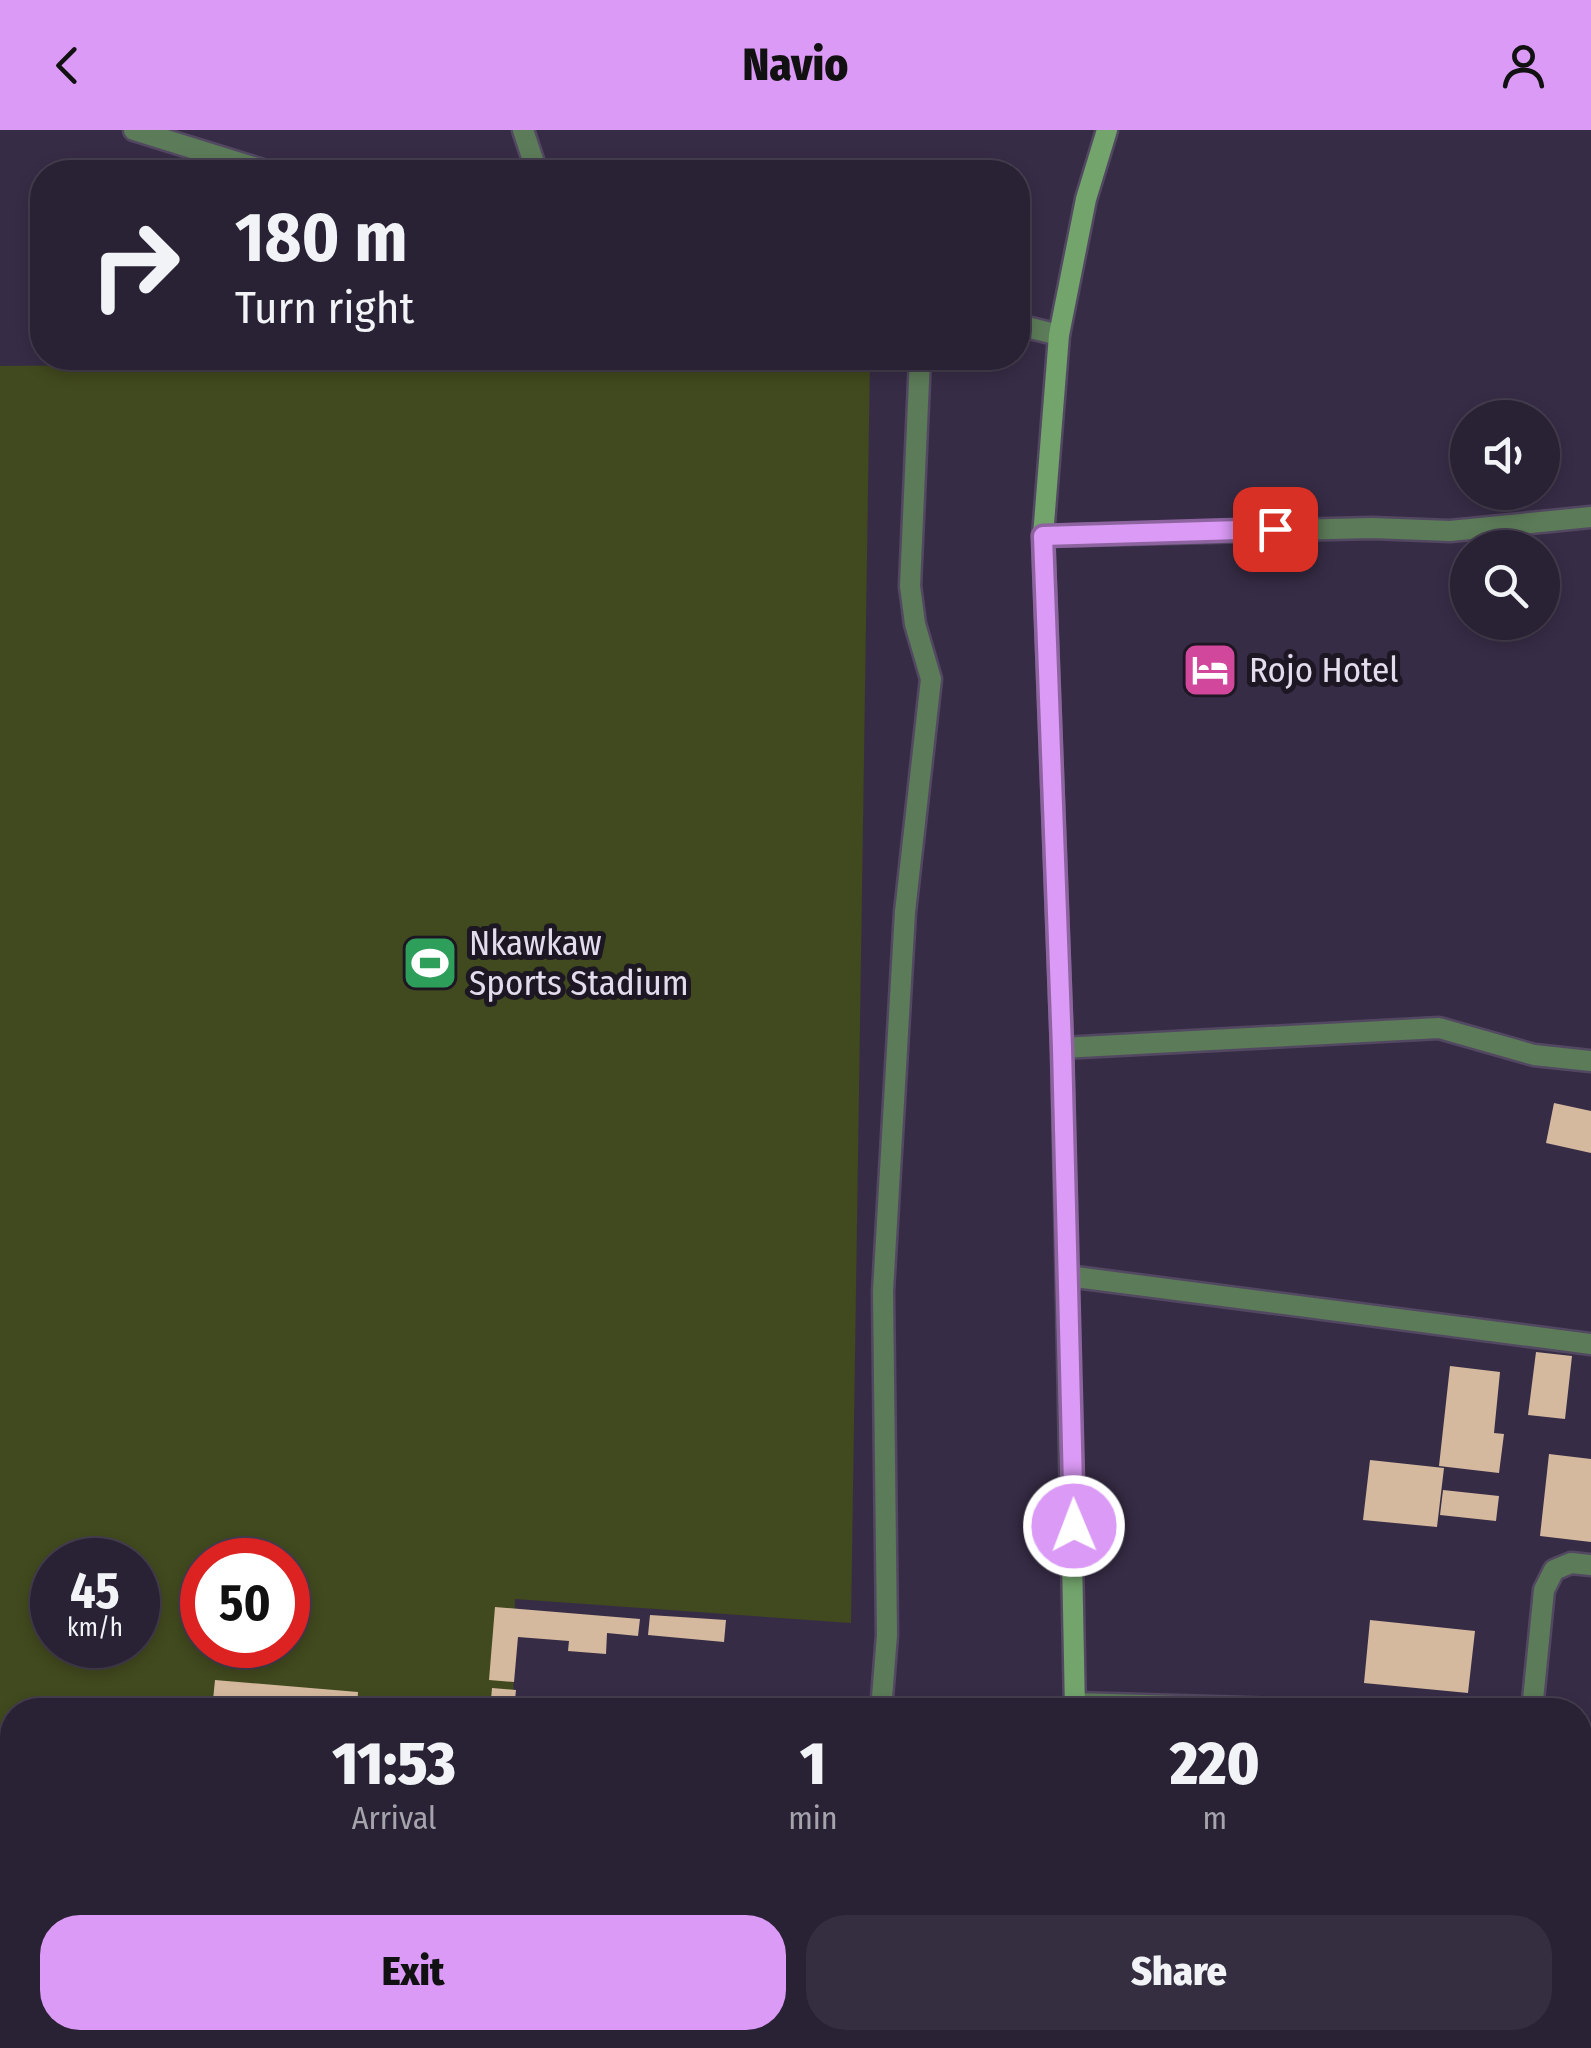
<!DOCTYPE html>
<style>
:root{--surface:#292134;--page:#352e40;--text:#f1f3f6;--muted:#a5a3ac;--line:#453e4f;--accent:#db9af6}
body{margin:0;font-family:"Fira Sans Condensed",sans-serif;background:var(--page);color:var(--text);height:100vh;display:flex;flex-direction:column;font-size:38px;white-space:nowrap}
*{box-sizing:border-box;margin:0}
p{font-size:32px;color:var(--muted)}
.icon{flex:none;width:55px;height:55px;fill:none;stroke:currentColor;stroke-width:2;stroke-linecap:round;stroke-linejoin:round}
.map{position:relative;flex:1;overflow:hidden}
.sheet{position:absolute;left:0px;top:1568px;width:1592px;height:352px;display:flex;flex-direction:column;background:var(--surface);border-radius:40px 40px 0 0;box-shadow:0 5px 15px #0003,0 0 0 2px var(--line)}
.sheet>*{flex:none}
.banner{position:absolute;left:30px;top:30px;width:1000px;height:210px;border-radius:40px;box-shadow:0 5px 15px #0003,0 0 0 2px var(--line);background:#292134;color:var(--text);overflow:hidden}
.buttons{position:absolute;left:1450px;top:270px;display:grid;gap:20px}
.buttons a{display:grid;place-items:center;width:110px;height:110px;border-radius:50%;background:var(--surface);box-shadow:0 5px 15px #0003,0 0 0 2px var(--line);font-size:50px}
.speed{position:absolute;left:30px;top:1408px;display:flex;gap:20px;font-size:50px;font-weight:700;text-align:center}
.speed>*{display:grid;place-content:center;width:130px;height:130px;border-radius:50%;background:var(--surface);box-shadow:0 5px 15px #0003,0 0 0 2px var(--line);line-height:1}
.speed small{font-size:25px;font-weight:400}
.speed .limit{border:15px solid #d22;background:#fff;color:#111}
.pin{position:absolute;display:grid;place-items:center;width:85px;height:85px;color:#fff;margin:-42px;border-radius:20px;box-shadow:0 5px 15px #0006}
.me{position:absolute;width:110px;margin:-55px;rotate:359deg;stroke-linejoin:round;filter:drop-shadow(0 0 8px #0008)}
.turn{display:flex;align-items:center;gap:35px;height:210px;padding:0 40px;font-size:45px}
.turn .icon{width:130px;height:130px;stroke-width:2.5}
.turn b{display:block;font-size:70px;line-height:85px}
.eta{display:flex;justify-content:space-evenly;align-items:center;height:170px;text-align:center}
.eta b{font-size:60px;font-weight:800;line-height:70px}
.cta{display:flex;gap:20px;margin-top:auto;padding:20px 40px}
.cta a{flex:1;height:115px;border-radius:40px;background:var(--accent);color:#111;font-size:40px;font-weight:800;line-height:115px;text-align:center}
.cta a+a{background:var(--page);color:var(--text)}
header{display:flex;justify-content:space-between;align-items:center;height:130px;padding:0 40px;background:var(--accent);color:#111;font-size:45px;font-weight:800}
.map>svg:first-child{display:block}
.green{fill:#41491e;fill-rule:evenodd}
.building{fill:#d4b99e}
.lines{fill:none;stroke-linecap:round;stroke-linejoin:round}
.street-casing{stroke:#534861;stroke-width:25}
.secondary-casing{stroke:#534861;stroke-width:25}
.street{stroke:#5c7b58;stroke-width:20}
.secondary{stroke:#72a46c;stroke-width:20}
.route-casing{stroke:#8e64a0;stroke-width:25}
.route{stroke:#db9af6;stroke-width:18}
.labels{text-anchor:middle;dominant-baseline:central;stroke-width:10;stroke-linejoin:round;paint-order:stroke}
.poi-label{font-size:35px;fill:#e3dced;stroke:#1c1723;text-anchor:start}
</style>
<header><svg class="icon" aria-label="back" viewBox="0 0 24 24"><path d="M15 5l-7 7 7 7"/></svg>Navio<svg class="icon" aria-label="person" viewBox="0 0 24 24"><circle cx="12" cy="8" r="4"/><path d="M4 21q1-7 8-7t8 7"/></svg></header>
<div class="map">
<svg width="1591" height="1918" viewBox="0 0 1591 1918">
<rect width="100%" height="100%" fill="#372c46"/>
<!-- green -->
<path class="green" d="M 870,228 L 851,1493 L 515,1469 L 513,1580 L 12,1580 L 12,1646 L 0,1646 L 0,236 ZM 52,1430 L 138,1430 L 138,1515 L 52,1515 ZM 202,1430 L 288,1430 L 288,1515 L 202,1515 Z"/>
<!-- building -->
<path class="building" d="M 1554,973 L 1591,981 L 1591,1023 L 1546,1013 Z
M 1536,1222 L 1572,1226 L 1565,1289 L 1528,1285 Z
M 1450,1236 L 1500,1242 L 1494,1303 L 1504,1304 L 1499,1343 L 1439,1336 Z
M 1549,1324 L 1591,1329 L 1591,1412 L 1540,1406 Z
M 1370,1330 L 1444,1338 L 1437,1397 L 1363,1390 Z
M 1443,1360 L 1499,1366 L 1496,1391 L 1440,1385 Z
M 495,1477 L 640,1489 L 638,1506 L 607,1503 L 606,1524 L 568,1521 L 569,1511 L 518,1507 L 514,1552 L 489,1550 Z
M 650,1485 L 726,1490 L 724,1512 L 648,1505 Z
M 1370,1490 L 1475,1501 L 1468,1563 L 1364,1553 Z
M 215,1550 L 358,1562 L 357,1580 L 212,1580 Z
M 492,1558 L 516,1560 L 514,1580 L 490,1580 Z
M 1580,1614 L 1591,1616 L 1591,1660 L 1580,1659 Z
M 0,1838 L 12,1838 L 12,1899 L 0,1899 Z
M 139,1908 L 139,1918 L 0,1918 L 0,1912 Z
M 303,1908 L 436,1908 L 437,1918 L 304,1918 Z
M 451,1908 L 484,1908 L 485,1918 L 451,1918 Z
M 495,1908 L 604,1908 L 605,1918 L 495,1918 Z
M 1522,1908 L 1572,1908 L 1572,1918 L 1522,1918 Z"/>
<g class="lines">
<!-- street casing -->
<g class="street-casing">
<path id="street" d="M 134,0 L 269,42
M 523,0 L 537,42
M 1018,195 L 1059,205
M 1043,406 L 1372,398 L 1450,401 L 1591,387
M 1062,918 L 1439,898 L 1534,925 L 1591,931
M 1068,1146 L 1591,1214
M 1075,1573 L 1316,1580
M 881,1580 L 887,1505 L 883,1161 L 905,782 L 931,549 L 915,494 L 910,456 L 920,228
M 1532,1580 L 1544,1460 L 1554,1440 L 1571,1433 L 1591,1435
M 626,1908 L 627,1918
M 946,1908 L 958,1918
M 251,1918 L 256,1908"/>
</g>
<!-- secondary casing -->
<g class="secondary-casing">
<path id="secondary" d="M 1075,1580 L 1062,918 L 1043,406 L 1059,205 L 1086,69 L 1107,0
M 1085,1908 L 1085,1918"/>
</g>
<!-- street -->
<use href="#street" class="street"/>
<!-- secondary -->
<use href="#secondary" class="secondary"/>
</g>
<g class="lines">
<!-- route casing -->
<g class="route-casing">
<path id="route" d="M 1074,1396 L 1062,918 L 1043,406 L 1275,399"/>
</g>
<!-- route -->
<use href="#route" class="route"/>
</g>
<!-- icons -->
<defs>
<g id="hotel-square" transform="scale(2.875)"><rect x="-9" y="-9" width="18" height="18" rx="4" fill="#d1479c" stroke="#1c1723"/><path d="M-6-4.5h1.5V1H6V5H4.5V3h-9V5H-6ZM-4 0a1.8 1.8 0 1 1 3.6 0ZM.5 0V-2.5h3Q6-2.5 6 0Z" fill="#fff"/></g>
<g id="stadium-square" transform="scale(2.875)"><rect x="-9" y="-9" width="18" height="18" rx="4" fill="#2e9e5b" stroke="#1c1723"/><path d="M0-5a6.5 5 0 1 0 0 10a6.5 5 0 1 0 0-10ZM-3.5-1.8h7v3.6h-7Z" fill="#fff"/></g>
</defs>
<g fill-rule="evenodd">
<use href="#hotel-square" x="1210" y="540"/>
<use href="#stadium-square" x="430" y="833"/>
</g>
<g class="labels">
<!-- poi labels -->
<g class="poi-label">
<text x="1249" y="540">Rojo Hotel</text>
<text x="469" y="813">Nkawkaw<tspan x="469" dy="40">Sports Stadium</tspan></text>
</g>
</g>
</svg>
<div class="buttons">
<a><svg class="icon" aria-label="sound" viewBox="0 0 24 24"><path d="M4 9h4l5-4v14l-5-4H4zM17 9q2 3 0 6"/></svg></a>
<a><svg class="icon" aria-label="search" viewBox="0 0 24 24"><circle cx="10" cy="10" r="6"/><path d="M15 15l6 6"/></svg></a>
</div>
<div class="speed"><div>45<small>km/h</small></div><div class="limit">50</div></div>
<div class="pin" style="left:1275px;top:399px;background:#d93025"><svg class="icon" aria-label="arrive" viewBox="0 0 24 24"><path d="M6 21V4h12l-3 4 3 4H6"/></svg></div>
<svg class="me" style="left:1074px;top:1396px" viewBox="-20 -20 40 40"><circle r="17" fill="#db9af6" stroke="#fff" stroke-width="3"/><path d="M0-11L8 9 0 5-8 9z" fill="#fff"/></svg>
<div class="banner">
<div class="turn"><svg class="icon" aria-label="right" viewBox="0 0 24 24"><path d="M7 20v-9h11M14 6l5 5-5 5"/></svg><div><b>180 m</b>Turn right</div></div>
</div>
<section class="sheet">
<div class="eta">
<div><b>11:53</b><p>Arrival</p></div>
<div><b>1</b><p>min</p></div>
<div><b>220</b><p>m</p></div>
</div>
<div class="cta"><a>Exit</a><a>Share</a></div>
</section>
</div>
